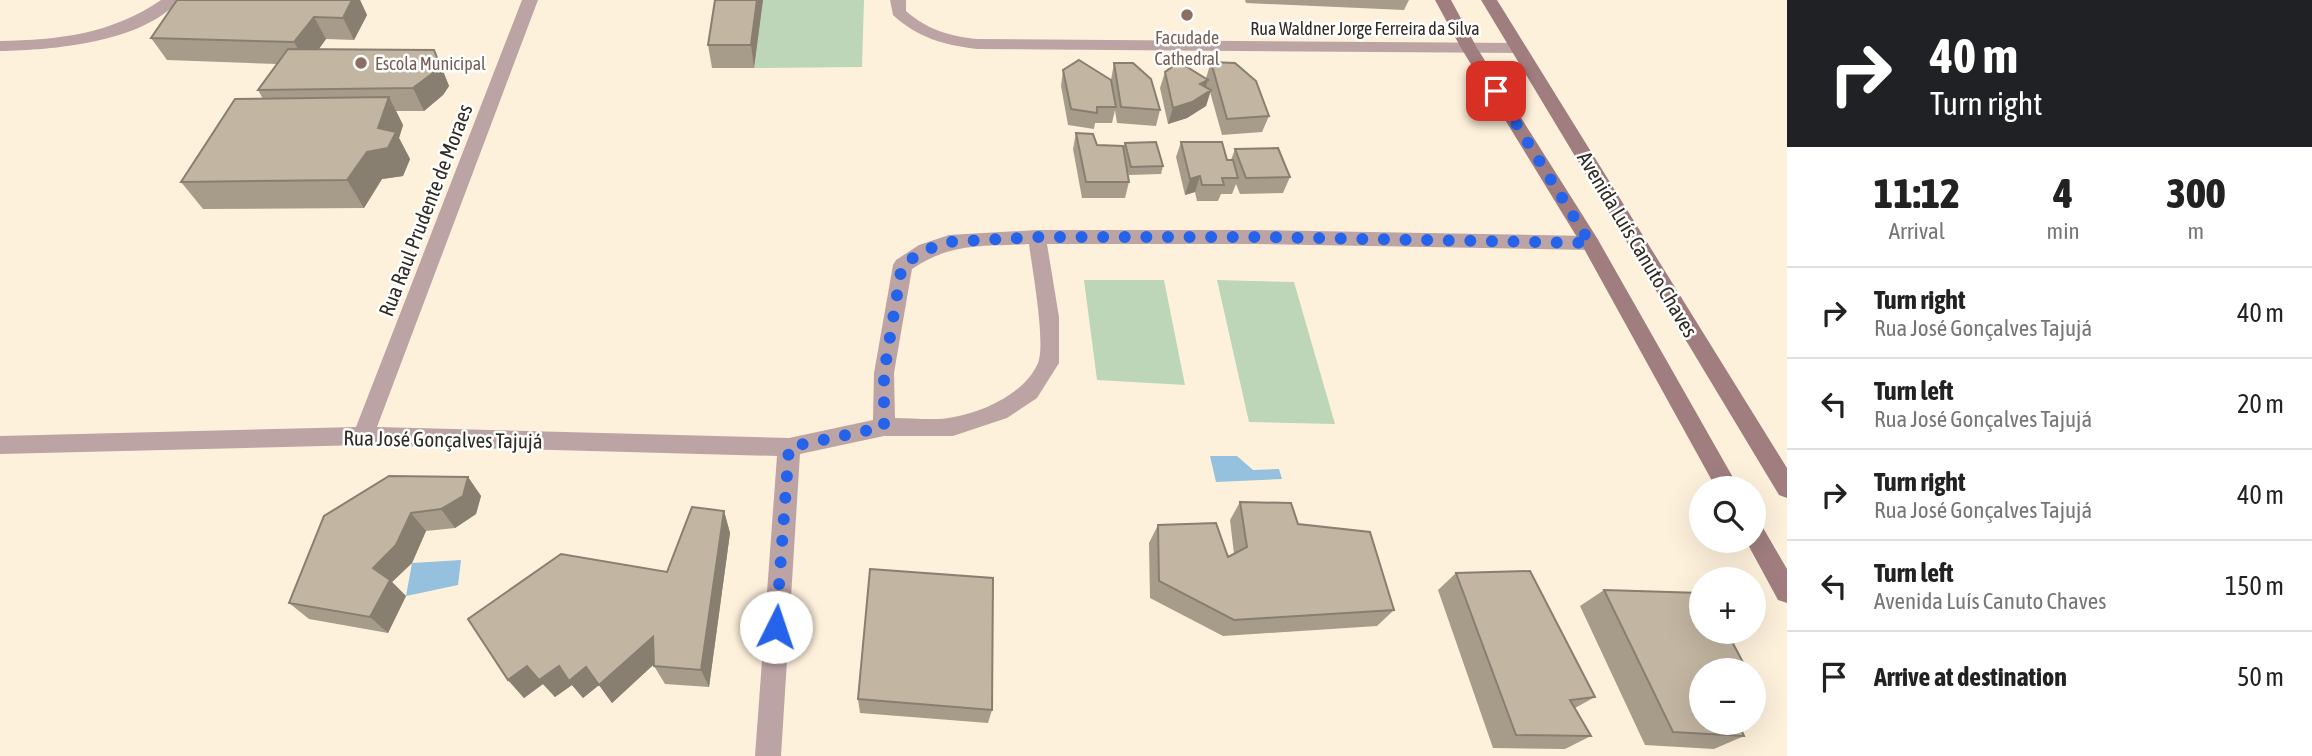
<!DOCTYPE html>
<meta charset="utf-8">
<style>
:root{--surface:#fff;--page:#f2f2f2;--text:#222;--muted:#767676;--line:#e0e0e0}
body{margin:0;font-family:"Asap Condensed",sans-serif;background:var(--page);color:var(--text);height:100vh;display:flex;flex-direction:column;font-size:26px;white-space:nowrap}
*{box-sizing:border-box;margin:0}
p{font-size:23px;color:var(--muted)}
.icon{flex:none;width:38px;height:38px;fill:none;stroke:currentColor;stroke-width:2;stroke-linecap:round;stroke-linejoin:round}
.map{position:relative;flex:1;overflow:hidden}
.panel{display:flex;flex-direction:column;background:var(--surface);width:525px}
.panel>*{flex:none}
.hud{background:#202124;color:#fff;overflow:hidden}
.buttons{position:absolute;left:1689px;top:476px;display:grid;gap:14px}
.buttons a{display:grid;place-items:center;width:77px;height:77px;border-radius:50%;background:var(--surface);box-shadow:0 7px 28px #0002;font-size:35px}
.pin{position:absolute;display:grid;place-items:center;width:60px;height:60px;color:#fff;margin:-30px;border-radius:14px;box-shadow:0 4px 10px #0006}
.me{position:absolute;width:77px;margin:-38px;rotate:4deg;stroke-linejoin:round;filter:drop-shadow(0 0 5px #0008)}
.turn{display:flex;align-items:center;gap:24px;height:147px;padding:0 28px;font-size:32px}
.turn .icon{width:91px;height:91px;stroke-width:2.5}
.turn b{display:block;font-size:49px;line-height:60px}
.eta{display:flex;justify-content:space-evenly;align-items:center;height:119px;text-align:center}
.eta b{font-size:42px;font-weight:800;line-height:49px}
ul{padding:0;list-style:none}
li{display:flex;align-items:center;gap:21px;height:91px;padding:0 28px;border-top:2px solid var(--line)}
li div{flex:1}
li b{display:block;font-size:26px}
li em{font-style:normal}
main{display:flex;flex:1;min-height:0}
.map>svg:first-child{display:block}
.green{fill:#bdd6b8}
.water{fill:#95c0de}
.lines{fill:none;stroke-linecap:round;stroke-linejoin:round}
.street{fill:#bca4a5;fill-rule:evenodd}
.secondary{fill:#a07e7f;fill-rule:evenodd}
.wall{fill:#a79c8a}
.shaded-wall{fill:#887f71}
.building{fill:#c2b5a1;stroke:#887f71;stroke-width:2}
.route{stroke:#2563eb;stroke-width:12;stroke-dasharray:0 21.6}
.education-dot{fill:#8d6e63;stroke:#fff;stroke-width:2.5}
.labels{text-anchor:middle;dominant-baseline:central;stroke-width:5;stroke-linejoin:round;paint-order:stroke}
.far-street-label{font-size:18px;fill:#302b23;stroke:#fff}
.far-education-label{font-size:18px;fill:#785e54;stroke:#fff}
.street-label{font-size:21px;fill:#302b23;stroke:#fff}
</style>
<main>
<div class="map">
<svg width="1787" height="756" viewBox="0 0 1787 756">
<rect width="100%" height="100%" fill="#fef1dc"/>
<!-- green -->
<path class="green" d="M 763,0 L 864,0 L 862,67 L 754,68 Z
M 1084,280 L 1164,280 L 1185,385 L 1097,380 Z
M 1217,280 L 1294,282 L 1335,424 L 1249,422 Z"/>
<!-- water -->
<path class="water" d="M 1210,456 L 1237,456 L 1253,470 L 1279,469 L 1282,479 L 1216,482 Z
M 461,560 L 458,585 L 406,596 L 412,563 Z"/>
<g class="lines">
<!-- street -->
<path class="street" d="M 161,0 L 179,0 C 142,43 52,50 0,51 L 0,41 C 58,40 112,34 161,0 Z
M 522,0 L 538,0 L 377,427 L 789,438 L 873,420 L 874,373 L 893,265 L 896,260 L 919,245 L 949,235 L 1037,230 L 1257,230 L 1590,236 L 1597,238 L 1599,243 L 1597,248 L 1590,250 L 1257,244 L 1047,244 L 1059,317 L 1059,363 L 1037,398 L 1007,418 L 953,436 L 884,436 L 800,454 L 781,756 L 755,756 L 777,456 L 363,445 L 0,454 L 0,436 L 356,427 ZM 1029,244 C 1032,268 1046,343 1038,363 C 1025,393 985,411 954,417 C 936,421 914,418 895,418 L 894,373 L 912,269 C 952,242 983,247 1029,244 Z
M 890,0 L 906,0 L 906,11 C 928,30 949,36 977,39 L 1518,43 L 1526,48 L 1518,53 L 977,49 C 944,45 918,38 893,15 Z"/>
<!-- secondary -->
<path class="secondary" d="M 1435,0 L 1451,0 L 1477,48 L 1597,238 L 1739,488 L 1716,488 L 1583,247 L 1461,48 Z
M 1481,0 L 1497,0 L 1787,468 L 1787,498 L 1779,495 Z
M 1754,522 L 1762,526 L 1787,569 L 1787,603 L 1778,600 L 1746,541 L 1754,541 Z"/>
</g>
<!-- wall -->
<path class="wall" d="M 177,0 L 360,0 L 367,15 L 354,40 L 326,39 L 319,49 L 444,73 L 449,86 L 443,95 L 424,111 L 396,111 L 403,125 L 399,138 L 410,159 L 403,176 L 382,179 L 364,208 L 203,209 L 181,182 L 263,99 L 258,90 L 277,64 L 167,60 L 151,38 Z
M 763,0 L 754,68 L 712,68 L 708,45 Z
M 1245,0 L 1409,0 L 1404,10 L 1246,3 Z
M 1211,62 L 1269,116 L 1262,132 L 1222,135 L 1210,92 L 1206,106 L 1187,118 L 1168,124 L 1160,88 L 1165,72 L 1206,79 L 1206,78 Z
M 1114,63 L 1160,110 L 1156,126 L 1117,123 L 1115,110 L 1112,123 L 1095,123 L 1094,129 L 1068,125 L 1061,86 L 1063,70 L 1111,80 Z
M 1076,133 L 1097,145 L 1123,148 L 1125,143 L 1163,166 L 1161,174 L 1129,175 L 1126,165 L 1129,182 L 1125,198 L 1082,198 L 1073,149 Z
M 1181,142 L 1227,160 L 1231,160 L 1235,149 L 1290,177 L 1283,193 L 1240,194 L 1236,184 L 1232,194 L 1221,194 L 1218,201 L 1197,201 L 1195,192 L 1185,195 L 1176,157 Z
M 468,477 L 481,496 L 476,514 L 455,528 L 426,531 L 412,563 L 392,582 L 406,596 L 388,633 L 309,619 L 289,603 L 324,516 Z
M 1240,502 L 1298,524 L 1394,610 L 1377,626 L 1223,636 L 1150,598 L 1149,543 L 1158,525 L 1228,557 L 1234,554 L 1230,520 Z
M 724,511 L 730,533 L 709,687 L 665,684 L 654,666 L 654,664 L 612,703 L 599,685 L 583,698 L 572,685 L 555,697 L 543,684 L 524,698 L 508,680 L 667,572 Z
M 1456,573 L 1595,697 L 1575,708 L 1591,736 L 1565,749 L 1493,748 L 1438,590 Z
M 1604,590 L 1701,670 L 1744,736 L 1714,749 L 1645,745 L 1580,606 Z
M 858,699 L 992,710 L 988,723 L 860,713 Z"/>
<!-- shaded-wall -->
<path class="shaded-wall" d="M 352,0 L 360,0 L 367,15 L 354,40 L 343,18 Z
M 757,0 L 763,0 L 754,68 L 751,45 Z
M 314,17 L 326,39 L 307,65 L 294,42 Z
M 434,50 L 449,86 L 443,95 L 424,111 L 413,88 Z
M 1208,80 L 1203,95 L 1211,90 L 1206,106 L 1187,118 L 1168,124 L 1173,108 L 1200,84 Z
M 389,97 L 403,125 L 399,138 L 410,159 L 403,176 L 382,179 L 364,208 L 347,180 L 378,128 Z
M 1200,176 L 1195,192 L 1185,195 L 1190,179 Z
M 468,477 L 481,496 L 476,514 L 455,528 L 441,509 Z
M 724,511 L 730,533 L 709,687 L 701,670 Z
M 411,513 L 426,531 L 412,563 L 392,582 L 406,596 L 388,633 L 370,617 L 373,568 Z
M 653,637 L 663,656 L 612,703 L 599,685 Z
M 527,666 L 586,667 L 599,685 L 583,698 L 572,685 L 555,697 L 543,684 L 524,698 L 508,680 Z"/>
<!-- building -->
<path class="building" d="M 177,0 L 352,0 L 343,18 L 314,17 L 294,42 L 151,38 Z
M 715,0 L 757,0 L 751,45 L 708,45 Z
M 288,49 L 434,50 L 439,63 L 433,73 L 413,88 L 258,90 Z
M 1079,60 L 1111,80 L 1116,107 L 1097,107 L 1097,113 L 1071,109 L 1063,70 Z
M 1179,62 L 1208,80 L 1200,84 L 1211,90 L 1192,102 L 1173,108 L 1165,72 Z
M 1211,62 L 1235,63 L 1256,81 L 1269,116 L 1227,119 Z
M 1114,63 L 1133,63 L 1151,79 L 1160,110 L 1121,107 Z
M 389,97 L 378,128 L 396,132 L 388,148 L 367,152 L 347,180 L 181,182 L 235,99 Z
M 1076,133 L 1093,134 L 1097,145 L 1123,146 L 1129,182 L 1086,182 Z
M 1156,142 L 1163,166 L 1131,167 L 1125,143 Z
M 1181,142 L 1222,142 L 1227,160 L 1233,160 L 1238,178 L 1222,178 L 1224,185 L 1202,185 L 1200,176 L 1190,179 Z
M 1278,148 L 1290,177 L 1246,178 L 1235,149 Z
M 389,476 L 468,477 L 463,496 L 441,509 L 411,513 L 396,545 L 373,568 L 390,580 L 370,617 L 289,603 L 324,516 Z
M 1240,502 L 1291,503 L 1298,524 L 1370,532 L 1394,610 L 1234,620 L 1159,581 L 1158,525 L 1216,523 L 1228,557 L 1247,547 Z
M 692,507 L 724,511 L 701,670 L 654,666 L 653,637 L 599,685 L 586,667 L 569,681 L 559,666 L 539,680 L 527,666 L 508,680 L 468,619 L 561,554 L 667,572 Z
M 870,569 L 993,578 L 992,710 L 858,699 Z
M 1530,571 L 1595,697 L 1570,700 L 1591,736 L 1516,735 L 1456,573 Z
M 1604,590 L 1701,593 L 1701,632 L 1727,632 L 1747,670 L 1701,670 L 1701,723 L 1738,723 L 1744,736 L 1673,732 Z"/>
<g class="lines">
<!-- route -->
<path class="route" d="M 776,627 L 789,447 L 884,427 L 884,373 L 902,265 L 926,250 L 949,242 L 1037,237 L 1257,237 L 1590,243 L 1496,91"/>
</g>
<!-- markers -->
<g class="education-dot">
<circle cx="1187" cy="15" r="7"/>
<circle cx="361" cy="63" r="7"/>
</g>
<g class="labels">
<!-- far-street labels -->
<g class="far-street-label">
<text x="1365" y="28">Rua Waldner Jorge Ferreira da Silva</text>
</g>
<!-- far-education labels -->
<g class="far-education-label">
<text x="1187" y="37">Facudade<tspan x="1187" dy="21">Cathedral</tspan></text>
<text x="375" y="63" text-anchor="start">Escola Municipal</text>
</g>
<!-- street labels -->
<g class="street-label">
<text transform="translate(425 210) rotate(-69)">Rua Raul Prudente de Moraes</text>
<text transform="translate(1638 244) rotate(59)">Avenida Luís Canuto Chaves</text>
<text transform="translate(443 439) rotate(1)">Rua José Gonçalves Tajujá</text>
</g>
</g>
</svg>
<div class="buttons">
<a><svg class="icon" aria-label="search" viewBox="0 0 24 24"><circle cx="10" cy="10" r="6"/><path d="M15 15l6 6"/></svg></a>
<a>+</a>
<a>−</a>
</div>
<div class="pin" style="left:1496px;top:91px;background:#d93025"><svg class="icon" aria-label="arrive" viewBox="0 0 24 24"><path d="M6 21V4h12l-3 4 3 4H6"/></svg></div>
<svg class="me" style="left:776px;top:627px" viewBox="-20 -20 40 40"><circle r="19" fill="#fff"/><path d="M0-13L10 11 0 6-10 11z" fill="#2563eb"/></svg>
</div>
<section class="panel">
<div class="hud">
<div class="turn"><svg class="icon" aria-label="right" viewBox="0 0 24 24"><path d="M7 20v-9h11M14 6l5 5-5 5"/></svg><div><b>40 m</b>Turn right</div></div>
</div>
<div class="eta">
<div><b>11:12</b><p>Arrival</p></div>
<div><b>4</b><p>min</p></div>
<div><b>300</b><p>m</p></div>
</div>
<ul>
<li><svg class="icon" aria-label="right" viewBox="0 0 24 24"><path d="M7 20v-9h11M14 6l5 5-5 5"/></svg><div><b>Turn right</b><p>Rua José Gonçalves Tajujá</p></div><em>40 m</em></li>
<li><svg class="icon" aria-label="left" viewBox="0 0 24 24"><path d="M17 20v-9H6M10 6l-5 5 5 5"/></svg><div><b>Turn left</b><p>Rua José Gonçalves Tajujá</p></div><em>20 m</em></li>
<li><svg class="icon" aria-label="right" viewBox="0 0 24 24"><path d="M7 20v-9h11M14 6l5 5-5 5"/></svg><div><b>Turn right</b><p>Rua José Gonçalves Tajujá</p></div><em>40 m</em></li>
<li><svg class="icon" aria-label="left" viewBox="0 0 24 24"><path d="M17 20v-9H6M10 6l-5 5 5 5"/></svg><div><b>Turn left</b><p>Avenida Luís Canuto Chaves</p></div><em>150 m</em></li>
<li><svg class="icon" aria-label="arrive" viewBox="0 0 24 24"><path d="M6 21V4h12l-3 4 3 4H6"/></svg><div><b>Arrive at destination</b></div><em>50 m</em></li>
</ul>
</section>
</main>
